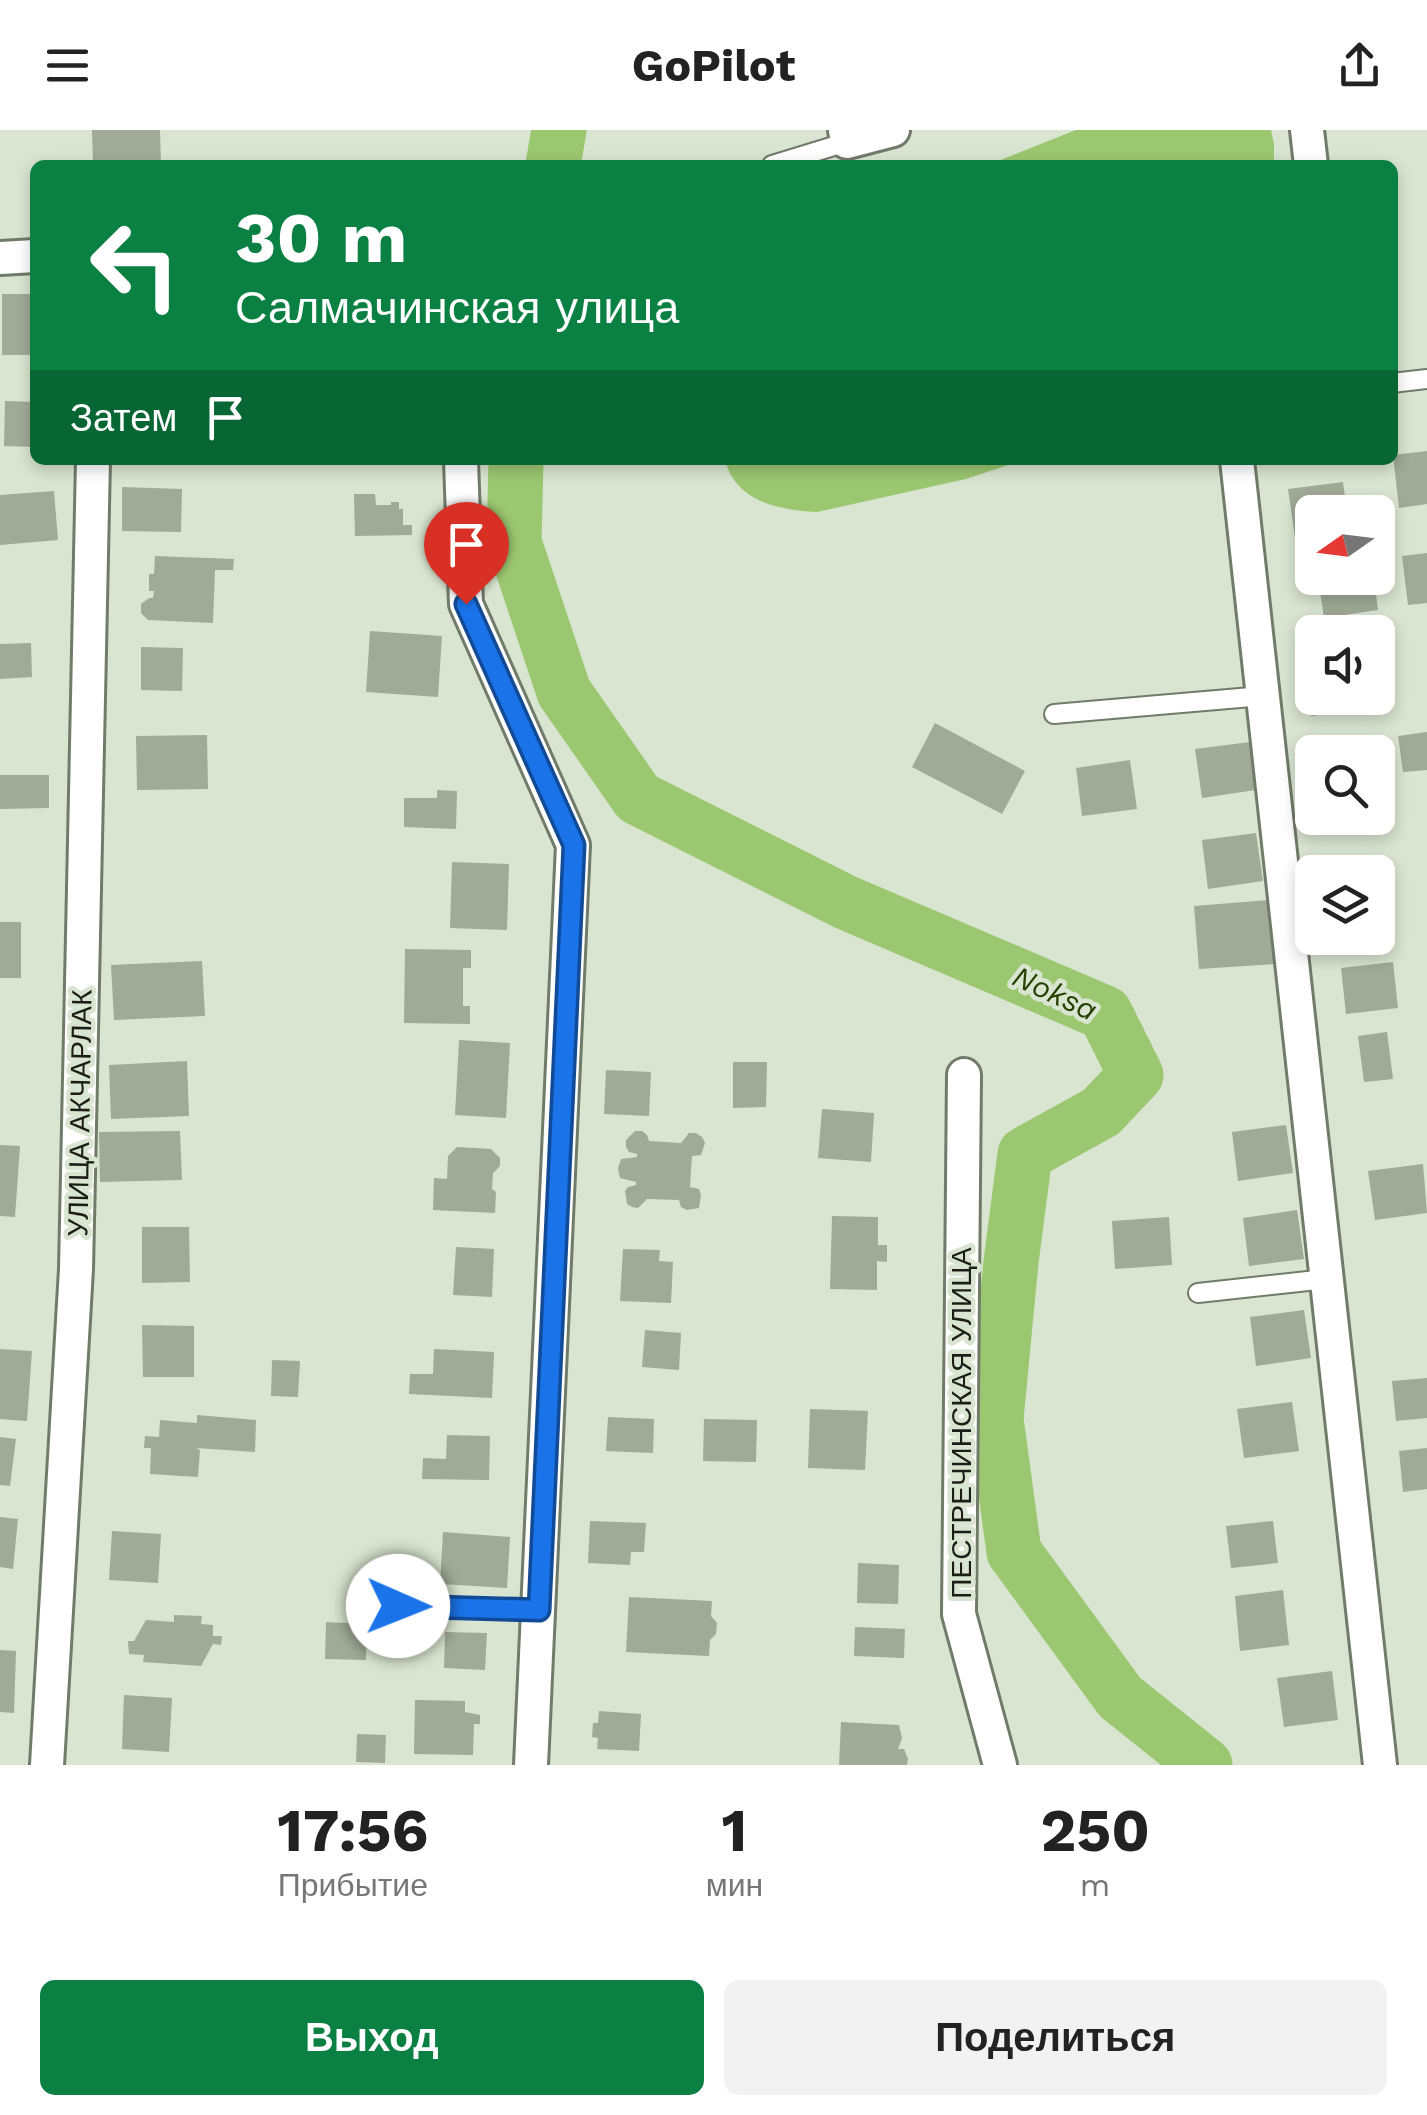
<!DOCTYPE html>
<html lang="ru">
<meta charset="utf-8">
<style>
:root{--surface:#fff;--page:#f2f2f2;--text:#222;--muted:#767676;--accent:#0b8043}
body{margin:0;font-family:"Work Sans",sans-serif;background:var(--page);color:var(--text);height:100vh;display:flex;flex-direction:column;font-size:38px;white-space:nowrap}
*{box-sizing:border-box;margin:0}
p{font-size:32px;color:var(--muted)}
.icon{flex:none;width:55px;height:55px;fill:none;stroke:currentColor;stroke-width:2;stroke-linecap:round;stroke-linejoin:round}
.map{position:relative;height:1635px;overflow:hidden}
.details{display:flex;flex-direction:column;background:var(--surface);flex:1}
.details>*{flex:none}
.hud{position:absolute;left:30px;top:30px;width:1368px;height:305px;border-radius:15px;box-shadow:0 5px 15px #0003;background:#0b8043;color:#fff;overflow:hidden}
.needle{width:65px;rotate:256deg}
.fabs{position:absolute;left:1295px;top:365px;display:grid;gap:20px}
.fabs a{display:grid;place-items:center;width:100px;height:100px;border-radius:15px;background:var(--surface);box-shadow:0 5px 15px #0003;font-size:50px}
.pin{position:absolute;display:grid;place-items:center;width:85px;height:85px;color:#fff;margin:-102px -42px;border-radius:50% 50% 50% 0;rotate:-45deg;box-shadow:0 0 10px #0007}
.pin .icon{rotate:45deg}
.me{position:absolute;width:110px;margin:-55px;rotate:91deg;stroke-linejoin:round;filter:drop-shadow(0 0 8px #0008)}
.turn{display:flex;align-items:center;gap:35px;height:210px;padding:0 40px;font-size:45px}
.turn .icon{width:130px;height:130px;stroke-width:2.5}
.turn b{display:block;font-size:70px;line-height:85px}
.then{display:flex;align-items:center;height:95px;padding:0 40px;background:#0003;gap:20px;font-size:38px}
.eta{display:flex;justify-content:space-evenly;align-items:center;height:170px;text-align:center}
.eta b{font-size:60px;font-weight:700;line-height:70px}
.action{display:flex;gap:20px;margin-top:auto;padding:20px 40px}
.action a{flex:1;height:115px;border-radius:15px;background:var(--accent);color:#fff;font-size:40px;font-weight:700;line-height:115px;text-align:center}
.action a+a{background:var(--page);color:var(--text)}
header{display:flex;justify-content:space-between;align-items:center;height:130px;padding:0 40px;background:var(--surface);font-size:45px;font-weight:700}
.map>svg:first-child{display:block}
.water{fill:#9cc771}
.lines{fill:none;stroke-linecap:round;stroke-linejoin:round}
.river{stroke:#9cc771;stroke-width:55}
.building{fill:#a0aa97}
.service-casing{stroke:#717b69;stroke-width:22}
.minor-casing{stroke:#717b69;stroke-width:38}
.service{stroke:#fff;stroke-width:18}
.minor{stroke:#fff;stroke-width:32}
.route-casing{stroke:#114b97;stroke-width:25}
.route{stroke:#1a73e8;stroke-width:18}
.labels{text-anchor:middle;dominant-baseline:central;stroke-width:9;stroke-linejoin:round;paint-order:stroke}
.street-label{font-size:28px;fill:#1a1e17;stroke:#d9e5d0}
.water-label{font-size:30px;font-style:italic;fill:#274000;stroke:#d9e5d0}
</style>
<header><svg class="icon" aria-label="menu" viewBox="0 0 24 24"><path d="M4 6h16M4 12h16M4 18h16"/></svg>GoPilot<svg class="icon" aria-label="share" viewBox="0 0 24 24"><path d="M12 15V3M7 8l5-5 5 5M5 13v7h14v-7"/></svg></header>
<div class="map">
<svg width="1427" height="1635" viewBox="0 0 1427 1635">
<rect width="100%" height="100%" fill="#d9e5d0"/>
<!-- water -->
<path class="water" d="M 1076,0 L 1271,0 L 1274,14 L 1274,35 L 988,35 Z
M 725,330 L 1023,330 L 966,349 L 817,382 C 779,380 736,372 725,330 Z"/>
<g class="lines">
<!-- river -->
<path class="river" d="M 553,35 L 559,0
M 516,330 L 514,412 L 564,562 L 638,668 L 845,772 L 1105,883 L 1136,945 L 1101,982 L 1025,1024 L 1011,1132 L 996,1289 L 1014,1422 L 1120,1567 L 1205,1635"/>
</g>
<!-- building -->
<path class="building" d="M 92,0 L 160,0 L 161,35 L 93,35 Z
M 2,164 L 35,164 L 35,225 L 2,225 Z
M 5,271 L 35,272 L 35,317 L 4,316 Z
M 1427,321 L 1427,374 L 1399,378 L 1393,325 Z
M 1343,352 L 1347,382 L 1312,382 L 1312,405 L 1295,408 L 1288,359 Z
M 122,357 L 182,359 L 181,402 L 122,401 Z
M 54,361 L 58,410 L 0,415 L 0,365 Z
M 354,364 L 375,364 L 376,375 L 391,375 L 391,372 L 399,372 L 399,379 L 403,379 L 403,395 L 412,395 L 412,405 L 355,406 Z
M 1427,423 L 1427,473 L 1408,475 L 1402,426 Z
M 155,426 L 234,429 L 233,440 L 215,440 L 213,493 L 148,490 L 141,483 L 141,474 L 149,468 L 153,468 L 154,461 L 149,461 L 149,444 L 154,444 Z
M 1318,448 L 1374,448 L 1378,480 L 1324,488 Z
M 370,501 L 442,506 L 438,567 L 366,562 Z
M 31,513 L 32,547 L 0,549 L 0,514 Z
M 141,517 L 183,518 L 182,561 L 141,560 Z
M 1312,537 L 1312,568 L 1364,568 L 1365,579 L 1311,586 L 1304,538 Z
M 935,593 L 1025,641 L 1002,684 L 912,637 Z
M 1427,602 L 1427,640 L 1403,642 L 1398,606 Z
M 207,605 L 208,659 L 137,660 L 136,606 Z
M 1250,612 L 1256,660 L 1202,668 L 1195,619 Z
M 1130,630 L 1137,679 L 1082,686 L 1076,638 Z
M 0,645 L 49,645 L 49,678 L 0,679 Z
M 437,660 L 457,661 L 456,699 L 404,697 L 404,668 L 437,668 Z
M 1256,703 L 1263,751 L 1208,759 L 1202,710 Z
M 452,732 L 509,734 L 507,800 L 450,798 Z
M 1269,770 L 1274,834 L 1199,839 L 1194,776 Z
M 0,792 L 21,792 L 21,848 L 0,848 Z
M 405,819 L 471,820 L 471,838 L 463,838 L 463,876 L 470,876 L 470,894 L 404,893 Z
M 202,831 L 205,886 L 114,890 L 111,835 Z
M 1393,832 L 1398,878 L 1346,884 L 1341,838 Z
M 1387,902 L 1393,949 L 1364,952 L 1358,906 Z
M 459,910 L 510,913 L 506,988 L 455,985 Z
M 187,931 L 189,986 L 111,989 L 109,935 Z
M 733,932 L 767,932 L 766,977 L 733,978 Z
M 606,940 L 651,942 L 649,986 L 604,984 Z
M 822,979 L 874,983 L 871,1032 L 818,1028 Z
M 1286,995 L 1293,1043 L 1238,1051 L 1232,1002 Z
M 180,1001 L 182,1050 L 100,1052 L 99,1002 Z
M 635,1001 L 642,1001 L 647,1005 L 649,1011 L 681,1013 L 689,1003 L 696,1003 L 702,1007 L 705,1013 L 701,1025 L 692,1026 L 690,1057 L 699,1059 L 701,1065 L 699,1078 L 687,1080 L 681,1077 L 679,1070 L 647,1069 L 638,1078 L 632,1077 L 627,1074 L 625,1061 L 628,1057 L 636,1055 L 636,1052 L 620,1048 L 618,1038 L 621,1029 L 637,1027 L 637,1024 L 629,1022 L 626,1017 L 626,1010 Z
M 0,1015 L 20,1016 L 15,1087 L 0,1086 Z
M 457,1017 L 491,1019 L 500,1028 L 500,1036 L 493,1043 L 492,1059 L 496,1062 L 495,1083 L 433,1080 L 434,1048 L 447,1049 L 448,1026 Z
M 1423,1034 L 1427,1083 L 1375,1090 L 1368,1041 Z
M 1297,1080 L 1304,1129 L 1249,1136 L 1243,1088 Z
M 832,1086 L 878,1087 L 878,1115 L 887,1115 L 887,1132 L 877,1131 L 877,1160 L 830,1159 Z
M 1169,1087 L 1172,1135 L 1115,1139 L 1112,1091 Z
M 142,1097 L 189,1097 L 190,1152 L 142,1153 Z
M 456,1117 L 494,1119 L 492,1167 L 453,1165 Z
M 623,1119 L 660,1120 L 659,1131 L 673,1132 L 671,1173 L 620,1171 Z
M 1304,1180 L 1311,1228 L 1256,1236 L 1250,1187 Z
M 142,1195 L 194,1196 L 194,1247 L 143,1247 Z
M 645,1200 L 681,1203 L 679,1240 L 642,1237 Z
M 0,1219 L 32,1221 L 27,1291 L 0,1289 Z
M 434,1219 L 494,1222 L 492,1268 L 409,1264 L 410,1244 L 433,1244 Z
M 272,1230 L 300,1231 L 298,1267 L 271,1266 Z
M 1427,1248 L 1427,1288 L 1396,1291 L 1392,1251 Z
M 1292,1272 L 1299,1321 L 1244,1328 L 1237,1279 Z
M 810,1279 L 868,1281 L 865,1340 L 808,1338 Z
M 197,1285 L 256,1290 L 255,1322 L 196,1318 L 200,1320 L 198,1347 L 150,1344 L 151,1318 L 144,1318 L 145,1306 L 159,1307 L 160,1290 L 197,1293 Z
M 608,1287 L 654,1289 L 653,1323 L 606,1321 Z
M 704,1289 L 757,1290 L 756,1332 L 703,1331 Z
M 447,1305 L 490,1306 L 489,1350 L 422,1349 L 423,1328 L 446,1329 Z
M 0,1307 L 16,1309 L 10,1356 L 0,1355 Z
M 1427,1318 L 1427,1359 L 1403,1362 L 1399,1321 Z
M 0,1387 L 18,1389 L 13,1439 L 0,1437 Z
M 590,1391 L 646,1393 L 644,1422 L 631,1422 L 630,1435 L 588,1433 Z
M 1273,1391 L 1278,1433 L 1231,1438 L 1226,1396 Z
M 112,1401 L 161,1404 L 158,1453 L 109,1450 Z
M 443,1402 L 510,1407 L 507,1458 L 440,1454 Z
M 858,1433 L 899,1435 L 898,1474 L 857,1473 Z
M 1283,1460 L 1289,1515 L 1240,1521 L 1235,1466 Z
M 629,1467 L 712,1471 L 711,1486 L 717,1493 L 716,1504 L 710,1510 L 709,1526 L 626,1522 Z
M 174,1485 L 202,1486 L 201,1494 L 213,1495 L 213,1506 L 222,1506 L 221,1515 L 213,1514 L 201,1536 L 143,1532 L 144,1525 L 129,1524 L 128,1511 L 134,1511 L 146,1490 L 174,1492 Z
M 326,1492 L 367,1494 L 366,1530 L 325,1529 Z
M 855,1497 L 905,1499 L 904,1528 L 854,1526 Z
M 445,1502 L 487,1503 L 485,1540 L 444,1538 Z
M 0,1520 L 16,1521 L 14,1583 L 0,1582 Z
M 1332,1541 L 1338,1590 L 1284,1597 L 1277,1548 Z
M 124,1565 L 172,1568 L 169,1622 L 122,1619 Z
M 415,1570 L 465,1571 L 465,1582 L 480,1585 L 480,1594 L 474,1594 L 473,1625 L 414,1624 Z
M 599,1581 L 641,1584 L 639,1621 L 597,1619 L 598,1608 L 592,1607 L 593,1593 L 598,1593 Z
M 841,1592 L 899,1595 L 902,1608 L 898,1619 L 904,1619 L 908,1629 L 907,1635 L 839,1635 Z
M 357,1604 L 386,1605 L 385,1633 L 356,1632 Z"/>
<g class="lines">
<!-- service casing -->
<g class="service-casing">
<path id="service" d="M 772,35 L 847,12
M 1392,253 L 1427,249
M 1054,584 L 1263,566
M 1198,1163 L 1326,1149
M 398,1476 L 539,1479"/>
</g>
<!-- minor casing -->
<g class="minor-casing">
<path id="minor" d="M 845,0 L 847,12 L 893,0
M 1307,0 L 1311,35
M 0,128 L 35,126
M 461,330 L 466,474 L 573,715 L 531,1635
M 1237,330 L 1380,1635
M 964,945 L 959,1484 L 1000,1635
M 47,1635 L 76,1139 L 93,330"/>
</g>
<!-- service -->
<use href="#service" class="service"/>
<!-- minor -->
<use href="#minor" class="minor"/>
</g>
<g class="lines">
<!-- route casing -->
<g class="route-casing">
<path id="route" d="M 398,1476 L 539,1480 L 574,715 L 466,474"/>
</g>
<!-- route -->
<use href="#route" class="route"/>
</g>
<g class="labels">
<!-- street labels -->
<g class="street-label">
<text transform="translate(80 983) rotate(-89)">УЛИЦА АКЧАРЛАК</text>
<text transform="translate(961 1293) rotate(-90)">ПЕСТРЕЧИНСКАЯ УЛИЦА</text>
</g>
<!-- water labels -->
<g class="water-label">
<text transform="translate(1055 863) rotate(25)">Noksa</text>
</g>
</g>
</svg>
<div class="fabs">
<a><svg class="needle" viewBox="-14 -14 28 28"><path d="M0-13l5 13h-10z" fill="#e53935"/><path d="M0 13l5-13h-10z" fill="#767676"/></svg></a>
<a><svg class="icon" aria-label="sound" viewBox="0 0 24 24"><path d="M4 9h4l5-4v14l-5-4H4zM17 9q2 3 0 6"/></svg></a>
<a><svg class="icon" aria-label="search" viewBox="0 0 24 24"><circle cx="10" cy="10" r="6"/><path d="M15 15l6 6"/></svg></a>
<a><svg class="icon" aria-label="layers" viewBox="0 0 24 24"><path d="M12 4l9 5-9 5-9-5zM3 14l9 5 9-5"/></svg></a>
</div>
<div class="pin" style="left:466px;top:474px;background:#d93025"><svg class="icon" aria-label="arrive" viewBox="0 0 24 24"><path d="M6 21V4h12l-3 4 3 4H6"/></svg></div>
<svg class="me" style="left:398px;top:1476px" viewBox="-20 -20 40 40"><circle r="19" fill="#fff"/><path d="M0-13L10 11 0 6-10 11z" fill="#1a73e8"/></svg>
<div class="hud">
<div class="turn"><svg class="icon" aria-label="left" viewBox="0 0 24 24"><path d="M17 20v-9H6M10 6l-5 5 5 5"/></svg><div><b>30 m</b>Салмачинская улица</div></div>
<div class="then">Затем<svg class="icon" aria-label="arrive" viewBox="0 0 24 24"><path d="M6 21V4h12l-3 4 3 4H6"/></svg></div>
</div>
</div>
<section class="details">
<div class="eta">
<div><b>17:56</b><p>Прибытие</p></div>
<div><b>1</b><p>мин</p></div>
<div><b>250</b><p>m</p></div>
</div>
<div class="action"><a>Выход</a><a>Поделиться</a></div>
</section>
